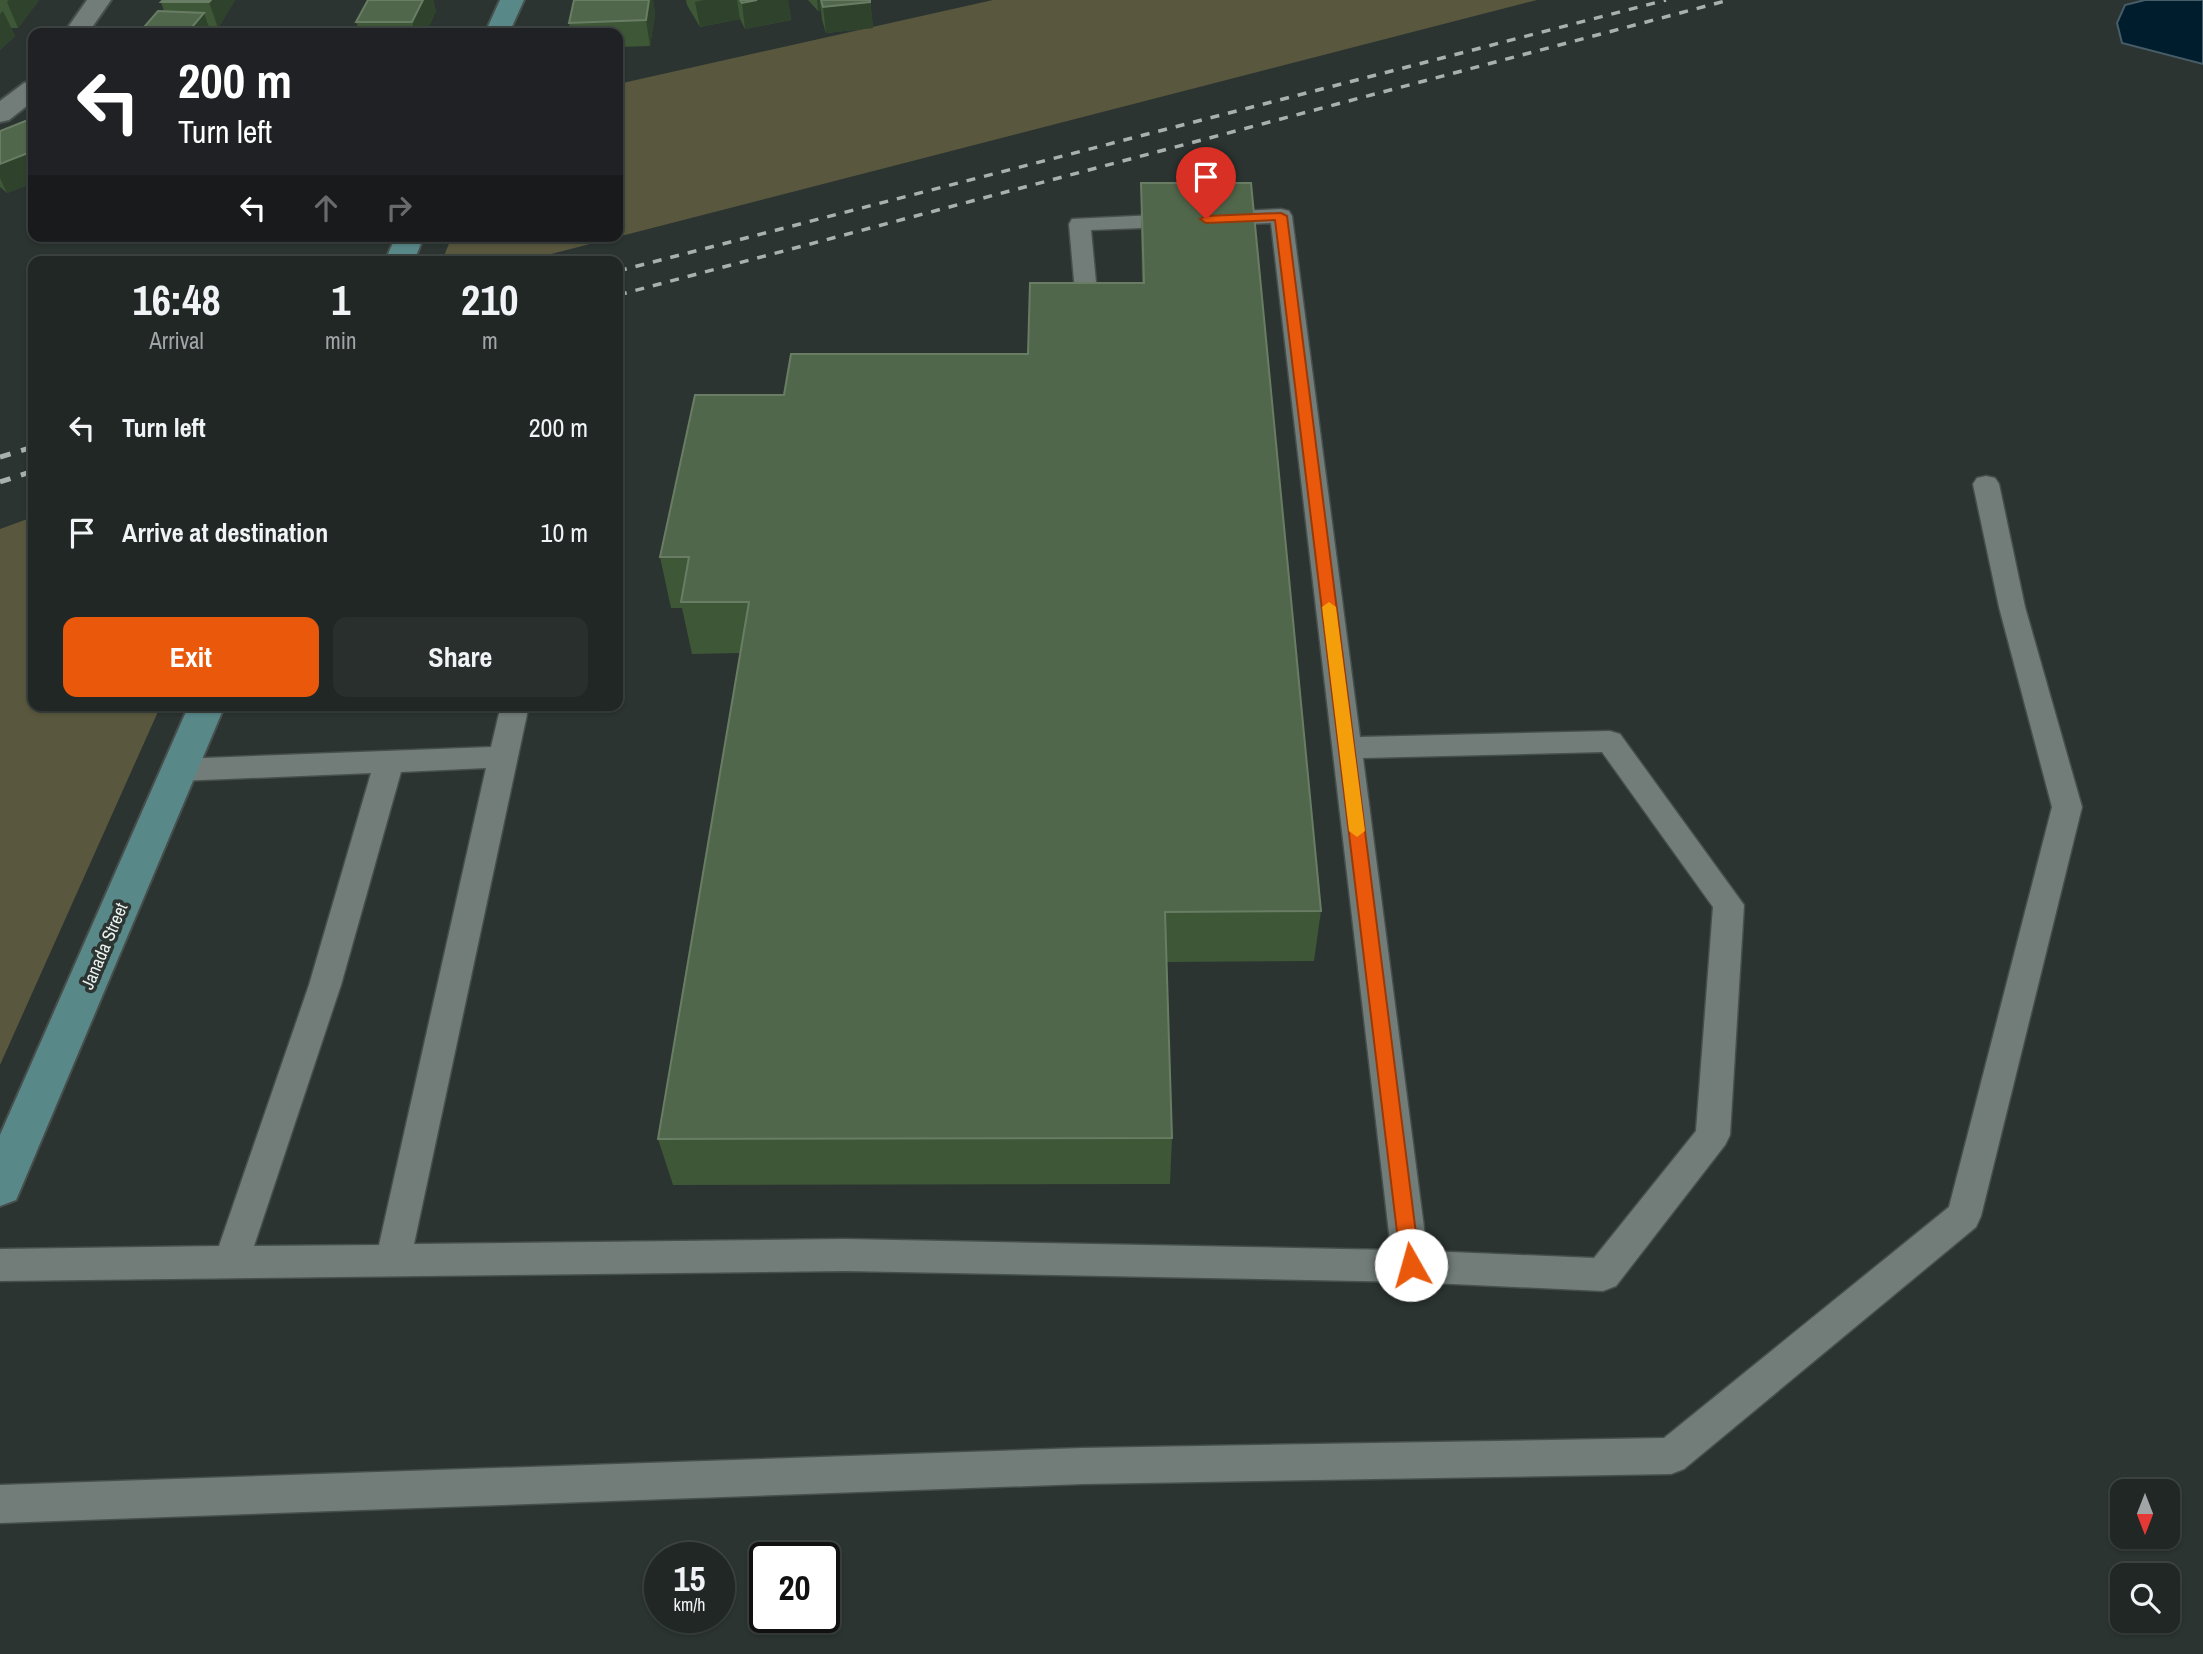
<!DOCTYPE html>
<style>
:root{--surface:#202725;--page:#282f2d;--text:#f1f3f6;--muted:#a2a5a7;--line:#3d4442;--accent:#ea580c}
body{margin:0;font-family:"Archivo Narrow",sans-serif;background:var(--page);color:var(--text);height:100vh;display:flex;flex-direction:column;font-size:26px;white-space:nowrap}
*{box-sizing:border-box;margin:0}
p{font-size:23px;color:var(--muted)}
.icon{flex:none;width:38px;height:38px;fill:none;stroke:currentColor;stroke-width:2;stroke-linecap:round;stroke-linejoin:round}
.map{position:relative;flex:1;overflow:hidden}
.side{position:absolute;left:28px;top:256px;width:595px;height:455px;display:flex;flex-direction:column;background:var(--surface);border-radius:14px;box-shadow:0 2px 5px #0004,0 0 0 2px var(--line)}
.side>*{flex:none}
.guide{position:absolute;left:28px;top:28px;width:595px;height:214px;border-radius:14px;box-shadow:0 2px 5px #0004,0 0 0 2px var(--line);background:#202124;color:#fff;overflow:hidden}
.needle{width:46px;rotate:180deg}
.controls{position:absolute;left:2110px;top:1479px;display:grid;gap:14px}
.controls a{display:grid;place-items:center;width:70px;height:70px;border-radius:14px;background:var(--surface);box-shadow:0 2px 5px #0004,0 0 0 2px var(--line);font-size:35px}
.speed{position:absolute;left:644px;top:1542px;display:flex;gap:14px;font-size:35px;font-weight:700;text-align:center}
.speed>*{display:grid;place-content:center;width:91px;height:91px;border-radius:50%;background:var(--surface);box-shadow:0 2px 5px #0004,0 0 0 2px var(--line);line-height:1}
.speed small{font-size:18px;font-weight:400}
.speed .limit{border:4px solid #111;border-radius:10px;background:#fff;color:#111}
.pin{position:absolute;display:grid;place-items:center;width:60px;height:60px;color:#fff;margin:-72px -30px;border-radius:50% 50% 50% 0;rotate:-45deg;box-shadow:0 0 7px #0007}
.pin .icon{rotate:45deg}
.me{position:absolute;width:77px;margin:-38px;rotate:353deg;stroke-linejoin:round;filter:drop-shadow(0 0 5px #0008)}
.turn{display:flex;align-items:center;gap:24px;height:147px;padding:0 35px;font-size:32px}
.turn .icon{width:91px;height:91px;stroke-width:2.5}
.turn b{display:block;font-size:49px;line-height:60px}
.lanes{display:flex;align-items:center;height:66px;padding:0 35px;background:#0003;justify-content:center;gap:35px;direction:ltr}
.lanes .off{opacity:.35}
.eta{display:flex;justify-content:space-evenly;align-items:center;height:119px;text-align:center}
.eta b{font-size:42px;font-weight:700;line-height:49px}
.action{display:flex;gap:14px;margin-top:auto;padding:14px 35px}
.action a{flex:1;height:80px;border-radius:14px;background:var(--accent);color:#fff;font-size:28px;font-weight:700;line-height:80px;text-align:center}
.action a+a{background:var(--page);color:var(--text)}
ul{padding:0;list-style:none}
li{display:flex;align-items:center;gap:21px;height:105px;padding:0 35px}
li div{flex:1}
li b{display:block;font-size:26px}
li em{font-style:normal}
.map>svg:first-child{display:block}
.green{fill:#59583e}
.water{fill:#001d2e;stroke:#475d68;stroke-width:2}
.lines{fill:none;stroke-linecap:round;stroke-linejoin:round}
.lane-casing{stroke:#474f4d;stroke-width:3}
.street-casing{stroke:#474f4d;stroke-width:4}
.secondary-casing{stroke:#474f4d;stroke-width:4}
.lane{fill:#727d79;fill-rule:evenodd}
.street{fill:#727d79;fill-rule:evenodd}
.secondary{fill:#598888;fill-rule:evenodd}
.rail-far1{stroke:#a9b0ae;stroke-width:3.5;stroke-dasharray:9 9;stroke-linecap:butt}
.rail{stroke:#a9b0ae;stroke-width:5;stroke-dasharray:11 11;stroke-linecap:butt}
.wall{fill:#3e5737}
.shaded-wall{fill:#2f422c}
.building{fill:#51674b;stroke:#697d65;stroke-width:2}
.route{fill:#ea580c;stroke:#983908;stroke-width:2}
.slow{fill:#f59e0b}
.labels{text-anchor:middle;dominant-baseline:central;stroke-width:7;stroke-linejoin:round;paint-order:stroke}
.street-label{font-size:18px;fill:#ecf2f0;stroke:#2b3431}
</style>
<div class="map">
<svg width="2203" height="1654" viewBox="0 0 2203 1654">
<rect width="100%" height="100%" fill="#2b3431"/>
<!-- green -->
<path class="green" d="M 993,0 L 1537,0 L 524,261 L 442,261 L 452,236 L 618,236 L 618,84 Z
M 33,517 L 33,705 L 161,705 L 0,1065 L 0,529 Z"/>
<!-- water -->
<path class="water" d="M 2145,0 L 2203,0 L 2203,64 L 2122,43 L 2117,23 L 2125,5 Z"/>
<g class="lines">
<!-- lane casing -->
<g class="lane-casing">
<path id="lane" d="M 1281,209 L 1289,211 L 1292,216 L 1360,737 L 1610,731 L 1620,734 L 1744,905 L 1730,1135 L 1725,1145 L 1616,1286 L 1603,1291 L 1411,1282 L 845,1271 L 0,1281 L 0,1249 L 219,1246 L 309,985 L 371,773 L 179,781 L 169,778 L 164,770 L 169,762 L 179,759 L 491,747 L 501,705 L 529,705 L 414,1244 L 845,1239 L 1391,1250 L 1271,223 L 1091,230 L 1098,303 L 1095,308 L 1079,308 L 1076,303 L 1069,224 L 1072,219 ZM 1602,752 L 1713,907 L 1696,1131 L 1594,1258 L 1427,1251 L 1363,758 ZM 486,768 L 379,1245 L 254,1246 L 341,985 L 401,772 Z
M 1986,476 L 1995,478 L 1999,484 L 2025,607 L 2082,807 L 1981,1216 L 1976,1227 L 1684,1469 L 1671,1474 L 1083,1484 L 0,1523 L 0,1485 L 1083,1448 L 1664,1438 L 1949,1207 L 2052,807 L 1999,607 L 1973,484 L 1977,478 Z"/>
</g>
<!-- street casing -->
<g class="street-casing">
<path id="street" d="M 87,0 L 111,0 L 88,33 L 64,33 Z
M 33,81 L 33,101 L 9,120 L 0,122 L 0,101 L 24,83 Z"/>
</g>
<!-- secondary casing -->
<g class="secondary-casing">
<path id="secondary" d="M 500,0 L 524,0 L 509,33 L 485,33 Z
M 396,236 L 424,236 L 414,261 L 385,261 Z
M 189,705 L 225,705 L 22,1186 L 16,1200 L 0,1206 L 0,1135 Z"/>
</g>
<!-- lane -->
<use href="#lane" class="lane"/>
<!-- street -->
<use href="#street" class="street"/>
<!-- secondary -->
<use href="#secondary" class="secondary"/>
<!-- rail-far1 -->
<path class="rail-far1" d="M 618,271 L 1666,0
M 618,295 L 1729,0"/>
<!-- rail -->
<path class="rail" d="M 0,457 L 33,447
M 0,482 L 33,471"/>
</g>
<!-- wall -->
<path class="wall" d="M 0,0 L 39,0 L 18,28 L 11,28 L 15,36 L 0,50 Z
M 235,0 L 218,28 L 209,28 L 211,33 L 139,33 L 164,11 L 161,2 Z
M 423,0 L 433,0 L 436,11 L 426,33 L 360,33 L 356,22 Z
M 574,0 L 653,0 L 655,14 L 650,46 L 618,47 L 618,33 L 571,33 L 569,23 Z
M 686,0 L 788,0 L 791,20 L 745,29 L 740,19 L 700,27 L 687,5 Z
M 808,0 L 870,0 L 873,28 L 826,33 L 822,20 L 821,10 L 818,11 Z
M 33,118 L 33,183 L 7,193 L 0,187 L 0,131 Z
M 1141,183 L 1321,911 L 1314,961 L 1166,962 L 1172,1138 L 1170,1184 L 673,1185 L 658,1139 L 741,653 L 692,654 L 682,608 L 671,608 L 660,557 L 784,395 L 1028,354 L 1142,283 L 1141,233 Z"/>
<!-- shaded-wall -->
<path class="shaded-wall" d="M 9,0 L 39,0 L 18,28 L 7,2 Z
M 211,0 L 235,0 L 218,28 L 209,2 Z
M 423,0 L 433,0 L 436,11 L 426,33 L 415,33 L 412,22 Z
M 649,0 L 653,0 L 655,14 L 650,46 L 646,20 Z
M 704,0 L 737,0 L 740,19 L 700,27 L 695,2 Z
M 757,0 L 788,0 L 791,20 L 745,29 L 742,3 Z
M 817,0 L 820,0 L 821,10 L 818,11 Z
M 870,2 L 873,28 L 826,33 L 823,7 Z
M 3,11 L 15,36 L 0,50 L 0,14 Z
M 204,13 L 211,33 L 187,33 Z
M 33,151 L 33,183 L 7,193 L 0,178 L 0,164 Z"/>
<!-- building -->
<path class="building" d="M 163,0 L 211,0 L 209,2 L 161,2 Z
M 368,0 L 423,0 L 412,22 L 356,22 Z
M 574,0 L 649,0 L 646,20 L 569,23 Z
M 740,0 L 757,0 L 742,3 Z
M 821,0 L 870,0 L 870,2 L 823,7 Z
M 158,11 L 204,13 L 187,33 L 139,33 Z
M 33,118 L 33,151 L 0,164 L 0,131 Z
M 1141,183 L 1251,183 L 1321,911 L 1165,912 L 1172,1138 L 658,1139 L 749,602 L 681,602 L 689,557 L 660,557 L 695,395 L 784,395 L 791,354 L 1028,354 L 1030,283 L 1144,283 Z"/>
<!-- route -->
<path class="route" d="M 1281,213 L 1287,216 L 1420,1265 L 1417,1271 L 1411,1274 L 1404,1271 L 1401,1265 L 1275,220 L 1206,223 L 1200,219 L 1206,216 Z"/>
<!-- slow -->
<path class="slow" d="M 1329,602 L 1336,607 L 1365,831 L 1357,837 L 1349,831 L 1322,607 Z"/>
<g class="labels">
<!-- street labels -->
<g class="street-label">
<text transform="translate(104 946) rotate(-67)">Janada Street</text>
</g>
</g>
</svg>
<div class="controls">
<a><svg class="needle" viewBox="-14 -14 28 28"><path d="M0-13l5 13h-10z" fill="#e53935"/><path d="M0 13l5-13h-10z" fill="#a2a5a7"/></svg></a>
<a><svg class="icon" aria-label="search" viewBox="0 0 24 24"><circle cx="10" cy="10" r="6"/><path d="M15 15l6 6"/></svg></a>
</div>
<div class="speed"><div>15<small>km/h</small></div><div class="limit">20</div></div>
<div class="pin" style="left:1206px;top:219px;background:#d93025"><svg class="icon" aria-label="arrive" viewBox="0 0 24 24"><path d="M6 21V4h12l-3 4 3 4H6"/></svg></div>
<svg class="me" style="left:1411px;top:1265px" viewBox="-20 -20 40 40"><circle r="19" fill="#fff"/><path d="M0-13L10 11 0 6-10 11z" fill="#ea580c"/></svg>
<div class="guide">
<div class="turn"><svg class="icon" aria-label="left" viewBox="0 0 24 24"><path d="M17 20v-9H6M10 6l-5 5 5 5"/></svg><div><b>200 m</b>Turn left</div></div>
<div class="lanes"><svg class="icon" aria-label="left" viewBox="0 0 24 24"><path d="M17 20v-9H6M10 6l-5 5 5 5"/></svg><svg class="icon off" aria-label="ahead" viewBox="0 0 24 24"><path d="M12 20V5M6 11l6-6 6 6"/></svg><svg class="icon off" aria-label="right" viewBox="0 0 24 24"><path d="M7 20v-9h11M14 6l5 5-5 5"/></svg></div>
</div>
<section class="side">
<div class="eta">
<div><b>16:48</b><p>Arrival</p></div>
<div><b>1</b><p>min</p></div>
<div><b>210</b><p>m</p></div>
</div>
<ul>
<li><svg class="icon" aria-label="left" viewBox="0 0 24 24"><path d="M17 20v-9H6M10 6l-5 5 5 5"/></svg><div><b>Turn left</b></div><em>200 m</em></li>
<li><svg class="icon" aria-label="arrive" viewBox="0 0 24 24"><path d="M6 21V4h12l-3 4 3 4H6"/></svg><div><b>Arrive at destination</b></div><em>10 m</em></li>
</ul>
<div class="action"><a>Exit</a><a>Share</a></div>
</section>
</div>
